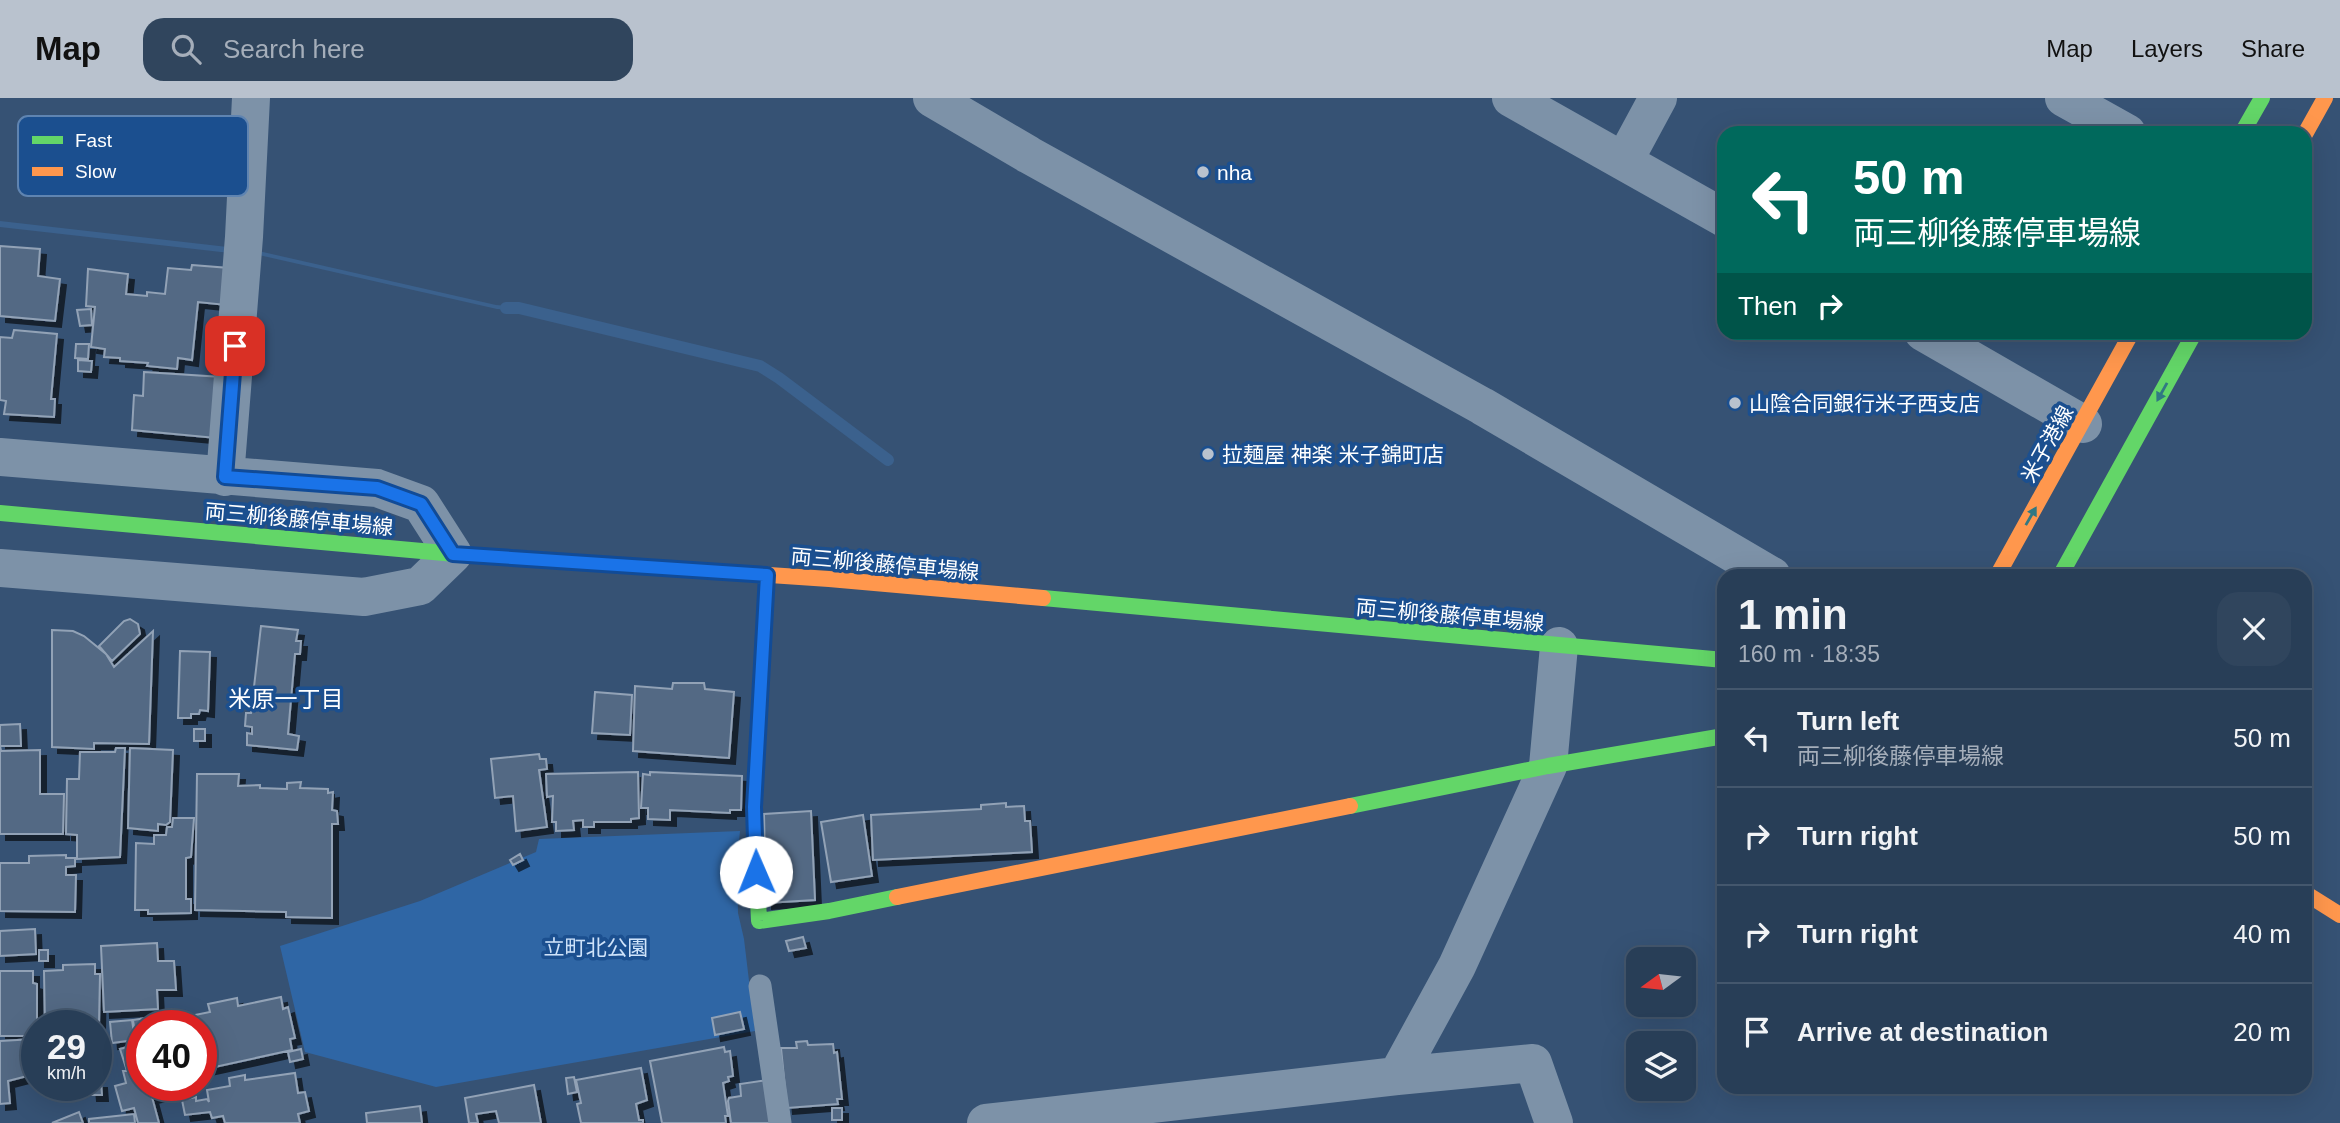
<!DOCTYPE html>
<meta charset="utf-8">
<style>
:root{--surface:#283e57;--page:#30455d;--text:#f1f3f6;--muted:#a5aeba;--line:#44576d;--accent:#b9c2ce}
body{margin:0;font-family:Arial,"Noto Sans JP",sans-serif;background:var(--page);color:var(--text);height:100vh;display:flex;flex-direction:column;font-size:26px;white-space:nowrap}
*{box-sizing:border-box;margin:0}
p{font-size:23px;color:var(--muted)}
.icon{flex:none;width:38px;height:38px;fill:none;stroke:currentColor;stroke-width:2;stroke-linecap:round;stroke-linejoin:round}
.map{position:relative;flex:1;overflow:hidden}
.drawer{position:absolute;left:1717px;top:471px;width:595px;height:525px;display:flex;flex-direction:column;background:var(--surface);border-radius:21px;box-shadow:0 7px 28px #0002,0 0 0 2px var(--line)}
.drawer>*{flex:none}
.banner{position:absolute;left:1717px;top:28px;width:595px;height:214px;border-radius:21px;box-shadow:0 7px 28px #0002,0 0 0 2px var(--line);background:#00695c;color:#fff;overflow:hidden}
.needle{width:46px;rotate:255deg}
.controls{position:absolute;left:1626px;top:849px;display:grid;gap:14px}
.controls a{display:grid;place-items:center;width:70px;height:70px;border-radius:14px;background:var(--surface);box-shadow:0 7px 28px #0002,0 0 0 2px var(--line);font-size:35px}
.speed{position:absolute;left:21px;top:912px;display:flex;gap:14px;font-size:35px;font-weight:700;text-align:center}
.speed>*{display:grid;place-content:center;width:91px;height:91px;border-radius:50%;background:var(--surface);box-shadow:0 7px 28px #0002,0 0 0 2px var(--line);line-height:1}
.speed small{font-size:18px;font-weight:400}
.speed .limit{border:10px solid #d22;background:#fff;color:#111}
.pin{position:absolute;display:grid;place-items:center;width:60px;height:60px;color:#fff;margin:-30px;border-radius:14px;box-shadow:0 4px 10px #0006}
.me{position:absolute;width:77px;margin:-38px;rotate:359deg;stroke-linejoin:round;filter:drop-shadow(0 0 5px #0008)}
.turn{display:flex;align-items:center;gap:24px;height:147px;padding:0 21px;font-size:32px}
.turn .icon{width:91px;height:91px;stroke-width:2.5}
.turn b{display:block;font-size:49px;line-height:60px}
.then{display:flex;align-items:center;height:66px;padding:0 21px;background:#0003;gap:14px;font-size:26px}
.round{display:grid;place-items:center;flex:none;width:74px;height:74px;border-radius:21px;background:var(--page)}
.headline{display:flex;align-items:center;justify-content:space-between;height:119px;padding:0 21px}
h1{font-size:42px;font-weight:600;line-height:52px}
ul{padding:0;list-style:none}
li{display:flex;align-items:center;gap:21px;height:98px;padding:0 21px;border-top:2px solid var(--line)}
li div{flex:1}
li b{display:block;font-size:26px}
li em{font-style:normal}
header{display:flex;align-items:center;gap:42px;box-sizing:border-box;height:98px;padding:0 35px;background:var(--accent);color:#111}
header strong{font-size:33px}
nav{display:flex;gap:38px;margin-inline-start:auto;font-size:24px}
.search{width:490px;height:63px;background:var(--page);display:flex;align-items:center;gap:18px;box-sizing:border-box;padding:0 24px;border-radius:21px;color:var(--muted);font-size:26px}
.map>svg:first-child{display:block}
.green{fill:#2f66a5}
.water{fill:#3b618d}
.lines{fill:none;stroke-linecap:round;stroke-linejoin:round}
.stream{stroke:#3b618d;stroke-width:12}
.building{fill:#526984;stroke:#92a2b6;stroke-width:2;filter:url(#shadow)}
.lane{stroke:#7d92a8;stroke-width:23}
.street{stroke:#7d92a8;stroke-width:38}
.fast{stroke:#63d668;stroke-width:16}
.slow{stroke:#ff974d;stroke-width:16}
.oneway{fill:#317883}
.route-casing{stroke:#114b97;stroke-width:18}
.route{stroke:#1a73e8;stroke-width:12}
.poi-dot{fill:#b9c2ce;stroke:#1b4f8f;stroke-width:2.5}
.labels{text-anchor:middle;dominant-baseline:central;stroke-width:7;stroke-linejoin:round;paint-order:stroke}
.poi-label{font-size:21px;fill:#fff;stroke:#1b4f8f;text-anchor:start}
.street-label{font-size:21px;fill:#fff;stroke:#1b4f8f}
.park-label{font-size:21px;fill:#cfe3fa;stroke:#1b4f8f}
.neighbourhood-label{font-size:23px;fill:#fff;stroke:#1b4f8f}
.key{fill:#1b4f8f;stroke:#5f84b1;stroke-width:2}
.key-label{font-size:19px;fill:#fff}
</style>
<header>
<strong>Map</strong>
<div class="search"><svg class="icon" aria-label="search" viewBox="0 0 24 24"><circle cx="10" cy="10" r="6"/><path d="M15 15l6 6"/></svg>Search here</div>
<nav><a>Map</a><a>Layers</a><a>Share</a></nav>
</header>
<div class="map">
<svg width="2340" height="1025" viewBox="0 0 2340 1025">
<defs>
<filter id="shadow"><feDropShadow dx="6" dy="6" stdDeviation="0" flood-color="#0009"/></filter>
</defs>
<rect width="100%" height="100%" fill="#365274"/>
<!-- green -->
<path class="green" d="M 740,733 L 737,765 L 738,815 L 744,841 L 755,933 L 436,989 L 305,954 L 280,848 L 420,803 L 536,754 L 539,741 Z"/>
<!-- water -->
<path class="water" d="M 0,123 L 254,152 L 496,207 L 520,209 L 522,213 L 497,211 L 250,155 L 230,155 L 0,129 Z"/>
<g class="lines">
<!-- stream -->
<path class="stream" d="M 506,210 L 519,210 L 760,268 L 779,280 L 888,362"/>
</g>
<!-- building -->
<path class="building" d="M 0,148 L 40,151 L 38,178 L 60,181 L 55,223 L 0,218 Z
M 192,167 L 229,170 L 226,207 L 198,204 L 192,262 L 178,260 L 177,271 L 147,268 L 148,265 L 120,263 L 120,260 L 104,259 L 105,251 L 91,249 L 95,209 L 86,208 L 88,171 L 128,176 L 126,196 L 147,198 L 147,194 L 165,196 L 168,170 L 191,172 Z
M 91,211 L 92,227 L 80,228 L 77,212 Z
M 14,232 L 57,236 L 51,301 L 55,301 L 54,319 L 4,316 L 6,303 L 0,302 L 0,239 L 12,240 Z
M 76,246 L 89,246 L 88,261 L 75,260 Z
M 78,262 L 92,263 L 91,274 L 78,273 Z
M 144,274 L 222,279 L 216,340 L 132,332 L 134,297 L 143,298 Z
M 130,521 L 138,526 L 140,536 L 112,563 L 99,548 L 124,523 Z
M 261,528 L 298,532 L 296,543 L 301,543 L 300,556 L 295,556 L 288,636 L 299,638 L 297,652 L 247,647 L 247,635 L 252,636 L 252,629 L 245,628 L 246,615 L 251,615 Z
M 52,532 L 73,533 L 84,538 L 106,556 L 114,569 L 153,533 L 149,646 L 94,645 L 94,651 L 52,649 Z
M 180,553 L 210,554 L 208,613 L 200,612 L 199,616 L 191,616 L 191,620 L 178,620 Z
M 673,585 L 704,585 L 705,591 L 734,594 L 729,660 L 633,653 L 635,588 L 672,591 Z
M 595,594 L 632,597 L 630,637 L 592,635 Z
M 20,626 L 21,648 L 0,648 L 1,653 L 40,652 L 40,696 L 64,696 L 63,736 L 0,736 L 0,627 Z
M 194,631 L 205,631 L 205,643 L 194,643 Z
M 116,650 L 125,650 L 120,759 L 77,761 L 77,737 L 66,736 L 67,681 L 79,681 L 80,654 L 115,654 Z
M 130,650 L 173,652 L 170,724 L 166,727 L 158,726 L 158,733 L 128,730 Z
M 539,656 L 540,661 L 546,661 L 547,671 L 539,672 L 547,729 L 516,733 L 513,698 L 495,700 L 491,661 Z
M 638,674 L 639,720 L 631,721 L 631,724 L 594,724 L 594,729 L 583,729 L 583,722 L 573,723 L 574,732 L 556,733 L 556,724 L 552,724 L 553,698 L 547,699 L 546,676 Z
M 650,674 L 742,678 L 741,712 L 730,712 L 730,715 L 670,712 L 670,722 L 648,721 L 648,710 L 641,710 L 643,676 L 650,677 Z
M 197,676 L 239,676 L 238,688 L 260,687 L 260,690 L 287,691 L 287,685 L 301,684 L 300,690 L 328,691 L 328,695 L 333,694 L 332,712 L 337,713 L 338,726 L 332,726 L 332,820 L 286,819 L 286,814 L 195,812 Z
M 1006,705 L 1006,709 L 1024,708 L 1025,723 L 1030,723 L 1032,754 L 873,762 L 871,717 L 981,711 L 981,707 Z
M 811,713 L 815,802 L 766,805 L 764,716 Z
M 863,717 L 872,778 L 831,784 L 821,724 Z
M 173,720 L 194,720 L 191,759 L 186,760 L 186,801 L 191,801 L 191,815 L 148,816 L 148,812 L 135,812 L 136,745 L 154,746 L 154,737 L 166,737 L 167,729 L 172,729 Z
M 520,756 L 523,762 L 513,767 L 510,762 Z
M 66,757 L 66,760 L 75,760 L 75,768 L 66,769 L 66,777 L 76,777 L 75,814 L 0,813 L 0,765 L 29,765 L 29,758 Z
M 35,831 L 36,856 L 0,858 L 0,833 Z
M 803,839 L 806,850 L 789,853 L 786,843 Z
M 157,845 L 158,863 L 174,863 L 176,892 L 157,892 L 158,911 L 104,914 L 101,848 Z
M 39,852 L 48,852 L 48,863 L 39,863 Z
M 95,866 L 95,876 L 100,876 L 98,977 L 96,977 L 96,928 L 45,928 L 44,873 L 63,872 L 63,867 Z
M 0,873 L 33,873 L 33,885 L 37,886 L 37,938 L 0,938 Z
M 281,899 L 283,911 L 288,909 L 295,940 L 290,941 L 292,952 L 201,972 L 201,928 L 187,928 L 185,919 L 210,914 L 208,906 L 237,900 L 238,908 Z
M 740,914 L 744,931 L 715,937 L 712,920 Z
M 146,920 L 146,923 L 160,921 L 161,928 L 142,928 L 142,942 L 136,943 L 133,922 Z
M 132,922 L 135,942 L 112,945 L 110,924 Z
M 35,941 L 37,968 L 34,969 L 35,976 L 8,983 L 10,1005 L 0,1006 L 0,943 Z
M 807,943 L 808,947 L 833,946 L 834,955 L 837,954 L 842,1001 L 837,1001 L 838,1006 L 787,1010 L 781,950 L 797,950 L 796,944 Z
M 142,945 L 142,987 L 185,987 L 186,990 L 152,999 L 159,1025 L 138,1025 L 134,1010 L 122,1013 L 115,988 L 126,985 L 123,973 L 127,973 L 120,951 Z
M 724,949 L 725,954 L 730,953 L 733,978 L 728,979 L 729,983 L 723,985 L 728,1018 L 725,1018 L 726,1025 L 662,1025 L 650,963 Z
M 301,951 L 303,961 L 290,964 L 288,954 Z
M 641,970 L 647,1002 L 636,1006 L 639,1022 L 643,1022 L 643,1025 L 581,1025 L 577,1006 L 581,1005 L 576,982 Z
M 295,975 L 298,995 L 305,994 L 309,1013 L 298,1016 L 300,1025 L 225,1025 L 223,1018 L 212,1020 L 210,1014 L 185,1017 L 182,1002 L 196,999 L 196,1003 L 207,1001 L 209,1004 L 207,992 L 230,988 L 229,980 L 245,977 L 245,982 Z
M 574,979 L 577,994 L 568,996 L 566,980 Z
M 768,982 L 772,1025 L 731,1025 L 728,1003 L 729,1000 L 741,998 L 740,986 Z
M 96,984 L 101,984 L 102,997 L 91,997 L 90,987 L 96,987 Z
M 534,987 L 541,1025 L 499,1025 L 496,1013 L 476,1016 L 478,1025 L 469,1025 L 465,1000 Z
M 420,1008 L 422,1025 L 367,1025 L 366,1015 Z
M 832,1010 L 842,1010 L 842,1022 L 832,1022 Z
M 79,1014 L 83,1025 L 52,1025 Z
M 134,1016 L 135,1025 L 89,1025 L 89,1021 Z"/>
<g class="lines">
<!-- lane -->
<path class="lane" d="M 760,888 L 780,1025"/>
<!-- street -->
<path class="street" d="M 932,0 L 1029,57 L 1482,308 L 1772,478
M 1511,0 L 1724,120
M 2064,0 L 2127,35
M 1624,63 L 1658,0
M 1923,234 L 2083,326
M 0,359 L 377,390 L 421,406 L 453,456 L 420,488 L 364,499 L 0,470
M 225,379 L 244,139 L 251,0
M 1397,978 L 1457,868 L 1548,668 L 1559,548
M 986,1025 L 1397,978 L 1533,965 L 1554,1025"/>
<!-- fast -->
<path class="fast" d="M 2242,35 L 2262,0
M 0,415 L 455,456
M 767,477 L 754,709 L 759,823 L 829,813 L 897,799
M 2060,478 L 2195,234
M 1043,500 L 1724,562
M 1350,708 L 1548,668 L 1724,638"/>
<!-- slow -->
<path class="slow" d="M 2305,36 L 2325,0
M 455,456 L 829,481 L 1043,500
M 1997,478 L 2132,234
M 2305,795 L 2340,817
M 897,799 L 1350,708"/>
</g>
<!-- one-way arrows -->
<defs><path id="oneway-solid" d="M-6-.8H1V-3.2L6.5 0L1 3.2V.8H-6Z" transform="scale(1.75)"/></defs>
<g class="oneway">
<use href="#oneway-solid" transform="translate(2162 294) rotate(119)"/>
<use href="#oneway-solid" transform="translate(2031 418) rotate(-60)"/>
</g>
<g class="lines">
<!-- route casing -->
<g class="route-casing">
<path id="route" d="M 235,248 L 225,379 L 377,390 L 421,406 L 453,456 L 767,477 L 754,709 L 756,774"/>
</g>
<!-- route -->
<use href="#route" class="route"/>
</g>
<!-- markers -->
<g class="poi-dot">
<circle cx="1203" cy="74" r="7"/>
<circle cx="1735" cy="305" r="7"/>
<circle cx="1208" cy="356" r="7"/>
</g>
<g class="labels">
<!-- poi labels -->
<g class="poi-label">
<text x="1217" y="74">nha</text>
<text x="1749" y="305">山陰合同銀行米子西支店</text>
<text x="1222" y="356">拉麺屋 神楽 米子錦町店</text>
</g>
<!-- street labels -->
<g class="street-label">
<text transform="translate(2047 346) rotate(-61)">米子港線</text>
<text transform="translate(299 421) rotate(5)">両三柳後藤停車場線</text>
<text transform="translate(885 466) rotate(5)">両三柳後藤停車場線</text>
<text transform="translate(1450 517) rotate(5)">両三柳後藤停車場線</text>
</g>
<!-- park labels -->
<g class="park-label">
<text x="596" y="849">立町北公園</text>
</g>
<!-- neighbourhood labels -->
<g class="neighbourhood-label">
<text x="286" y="601">米原一丁目</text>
</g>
</g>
<!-- legend -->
<rect x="18" y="18" width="230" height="80" rx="10" class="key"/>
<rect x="32" y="38" width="31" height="8" fill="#63d668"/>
<rect x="32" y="69" width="31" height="9" fill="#ff974d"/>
<g class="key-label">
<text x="75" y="49">Fast</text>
<text x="75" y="80">Slow</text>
</g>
</svg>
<div class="controls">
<a><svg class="needle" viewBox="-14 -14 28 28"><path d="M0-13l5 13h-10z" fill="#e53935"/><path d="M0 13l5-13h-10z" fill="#a5aeba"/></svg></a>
<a><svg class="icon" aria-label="layers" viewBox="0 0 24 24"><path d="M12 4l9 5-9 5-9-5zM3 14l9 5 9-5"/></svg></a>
</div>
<div class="speed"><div>29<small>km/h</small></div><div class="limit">40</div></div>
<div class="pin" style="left:235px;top:248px;background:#d93025"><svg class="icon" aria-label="arrive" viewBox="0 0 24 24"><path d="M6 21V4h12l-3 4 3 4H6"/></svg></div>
<svg class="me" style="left:756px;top:774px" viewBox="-20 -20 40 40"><circle r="19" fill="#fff"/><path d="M0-13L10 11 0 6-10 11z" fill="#1a73e8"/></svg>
<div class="banner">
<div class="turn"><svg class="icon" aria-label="left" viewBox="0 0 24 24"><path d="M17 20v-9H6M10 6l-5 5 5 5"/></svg><div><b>50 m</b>両三柳後藤停車場線</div></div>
<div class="then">Then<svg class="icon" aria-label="right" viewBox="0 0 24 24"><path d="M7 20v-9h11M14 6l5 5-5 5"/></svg></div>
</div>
<section class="drawer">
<div class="headline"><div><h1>1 min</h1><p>160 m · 18:35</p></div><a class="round"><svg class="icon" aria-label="close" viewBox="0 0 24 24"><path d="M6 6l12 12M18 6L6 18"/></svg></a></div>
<ul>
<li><svg class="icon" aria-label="left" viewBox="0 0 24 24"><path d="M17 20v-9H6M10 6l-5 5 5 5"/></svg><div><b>Turn left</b><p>両三柳後藤停車場線</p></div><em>50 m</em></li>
<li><svg class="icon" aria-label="right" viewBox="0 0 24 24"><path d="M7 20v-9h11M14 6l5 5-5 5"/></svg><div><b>Turn right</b></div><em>50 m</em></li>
<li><svg class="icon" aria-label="right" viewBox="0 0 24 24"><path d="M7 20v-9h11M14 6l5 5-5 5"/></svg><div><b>Turn right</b></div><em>40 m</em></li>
<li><svg class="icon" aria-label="arrive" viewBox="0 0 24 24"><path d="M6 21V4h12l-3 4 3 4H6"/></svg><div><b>Arrive at destination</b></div><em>20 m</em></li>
</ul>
</section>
</div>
